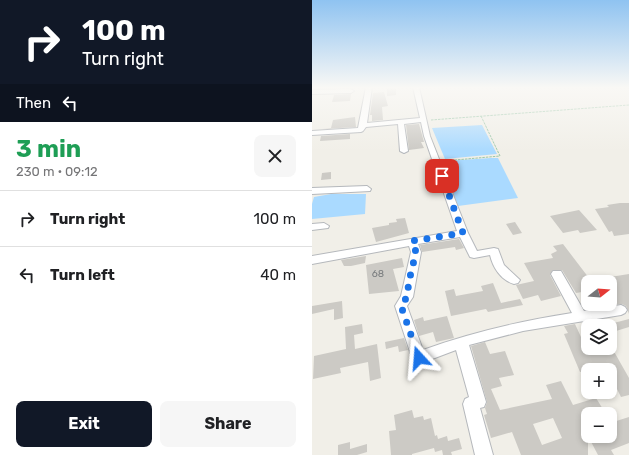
<!DOCTYPE html>
<meta charset="utf-8">
<style>
:root{--surface:#fff;--page:#f6f6f6;--text:#202124;--muted:#757577;--line:#e0e0e0;--accent:#111827}
body{margin:0;font-family:Rubik,sans-serif;background:var(--page);color:var(--text);height:100vh;display:flex;flex-direction:column;font-size:15px;white-space:nowrap}
*{box-sizing:border-box;margin:0}
p{font-size:13px;color:var(--muted)}
.icon{flex:none;width:22px;height:22px;fill:none;stroke:currentColor;stroke-width:2;stroke-linecap:round;stroke-linejoin:round}
.map{position:relative;flex:1;overflow:hidden}
.sheet{display:flex;flex-direction:column;background:var(--surface);width:312px}
.sheet>*{flex:none}
.top-card{background:#111827;color:#fff;overflow:hidden}
.needle{width:26px;rotate:73deg}
.tools{position:absolute;left:269px;top:275px;display:grid;gap:8px}
.tools a{display:grid;place-items:center;width:36px;height:36px;border-radius:8px;background:var(--surface);box-shadow:0 2px 6px #0003;font-size:20px}
.pin{position:absolute;display:grid;place-items:center;width:34px;height:34px;color:#fff;margin:-17px;border-radius:8px;box-shadow:0 2px 6px #0006}
.me{position:absolute;width:44px;margin:-22px;rotate:341deg;stroke-linejoin:round;filter:drop-shadow(0 0 3px #0008)}
.turn{display:flex;align-items:center;gap:14px;height:84px;padding:0 16px;font-size:18px}
.turn .icon{width:52px;height:52px;stroke-width:2.5}
.turn b{display:block;font-size:28px;line-height:34px}
.then{display:flex;align-items:center;height:38px;padding:0 16px;background:#0003;gap:8px;font-size:15px}
.round{display:grid;place-items:center;flex:none;width:42px;height:42px;border-radius:8px;background:var(--page)}
.overview{display:flex;align-items:center;justify-content:space-between;height:68px;padding:0 16px}
h1{font-size:24px;font-weight:700;line-height:30px;color:#1e9e55}
.action{display:flex;gap:8px;margin-top:auto;padding:8px 16px}
.action a{flex:1;height:46px;border-radius:8px;background:var(--accent);color:#fff;font-size:16px;font-weight:700;line-height:46px;text-align:center}
.action a+a{background:var(--page);color:var(--text)}
ul{padding:0;list-style:none}
li{display:flex;align-items:center;gap:12px;height:56px;padding:0 16px;border-top:1px solid var(--line)}
li div{flex:1}
li b{display:block;font-size:15px}
li em{font-style:normal}
main{display:flex;flex:1;min-height:0}
.map>svg:first-child{display:block}
.water{fill:#aadaff}
.building{fill:#cccac5;fill-rule:evenodd}
.lines{fill:none;stroke-linecap:round;stroke-linejoin:round}
.minor-casing{stroke:#b5b8bc;stroke-width:2}
.path{stroke:#9cc7a9;stroke-width:1;stroke-dasharray:2.5 1;stroke-linecap:butt}
.minor{fill:#fff;fill-rule:evenodd}
.route{stroke:#1a73e8;stroke-width:7;stroke-dasharray:0 12.6}
.labels{text-anchor:middle;dominant-baseline:central;stroke-width:3.5;stroke-linejoin:round;paint-order:stroke}
.number-label{font-size:10px;fill:#7a7d7f}
</style>
<main>
<section class="sheet">
<div class="top-card">
<div class="turn"><svg class="icon" aria-label="right" viewBox="0 0 24 24"><path d="M7 20v-9h11M14 6l5 5-5 5"/></svg><div><b>100 m</b>Turn right</div></div>
<div class="then">Then<svg class="icon" aria-label="left" viewBox="0 0 24 24"><path d="M17 20v-9H6M10 6l-5 5 5 5"/></svg></div>
</div>
<div class="overview"><div><h1>3 min</h1><p>230 m · 09:12</p></div><a class="round"><svg class="icon" aria-label="close" viewBox="0 0 24 24"><path d="M6 6l12 12M18 6L6 18"/></svg></a></div>
<ul>
<li><svg class="icon" aria-label="right" viewBox="0 0 24 24"><path d="M7 20v-9h11M14 6l5 5-5 5"/></svg><div><b>Turn right</b></div><em>100 m</em></li>
<li><svg class="icon" aria-label="left" viewBox="0 0 24 24"><path d="M17 20v-9H6M10 6l-5 5 5 5"/></svg><div><b>Turn left</b></div><em>40 m</em></li>
</ul>
<div class="action"><a>Exit</a><a>Share</a></div>
</section>
<div class="map">
<svg width="317" height="455" viewBox="0 0 317 455">
<rect width="100%" height="100%" fill="#f1efe8"/>
<!-- water -->
<path class="water" d="M 170,125 L 185,154 L 133,159 L 120,128 Z
M 179,158 L 186,158 L 206,198 L 146,206 L 131,165 L 134,161 Z
M 19,194 L 54,194 L 53,214 L 0,219 L 0,204 L 2,197 Z"/>
<!-- building -->
<path class="building" d="M 75,87 L 84,87 L 84,95 L 75,96 Z
M 72,92 L 76,106 L 70,107 L 71,120 L 60,121 L 60,115 L 58,115 L 61,93 Z
M 39,94 L 38,101 L 20,102 L 22,95 Z
M 43,117 L 44,127 L 11,129 L 19,128 L 21,120 Z
M 107,124 L 112,142 L 109,142 L 112,148 L 97,150 L 94,125 Z
M 38,134 L 38,139 L 8,141 L 9,136 Z
M 19,172 L 19,179 L 9,180 L 10,173 Z
M 308,203 L 317,203 L 317,234 L 302,236 L 300,231 L 297,232 L 283,209 L 297,207 L 295,205 Z
M 267,210 L 285,230 L 268,233 L 266,230 L 251,233 L 238,216 Z
M 93,218 L 97,233 L 64,242 L 60,228 L 77,225 L 77,223 L 85,222 L 84,219 Z
M 203,222 L 210,233 L 201,235 L 194,224 Z
M 147,239 L 152,248 L 144,250 L 143,247 L 110,252 L 108,245 Z
M 251,244 L 280,282 L 276,282 L 276,291 L 264,293 L 250,270 L 241,270 L 238,275 L 249,296 L 229,301 L 226,295 L 211,299 L 204,285 L 222,281 L 212,263 L 241,258 L 239,254 L 245,251 L 241,246 Z
M 54,256 L 53,263 L 39,266 L 32,266 L 29,260 Z
M 90,258 L 92,267 L 81,269 L 87,291 L 57,294 L 54,265 Z
M 317,274 L 317,314 L 314,306 L 310,304 L 298,305 L 298,277 Z
M 181,283 L 189,303 L 208,299 L 211,305 L 176,312 L 174,309 L 139,316 L 133,291 L 142,289 L 144,296 L 171,291 L 169,286 Z
M 30,301 L 31,318 L 22,320 L 22,309 L 0,314 L 0,306 Z
M 135,316 L 142,338 L 124,342 L 121,332 L 107,336 L 102,320 L 111,317 L 112,321 Z
M 317,319 L 317,327 L 304,331 L 298,324 Z
M 50,324 L 51,333 L 42,335 L 43,349 L 65,344 L 69,378 L 58,381 L 56,362 L 28,368 L 29,373 L 1,379 L 2,356 L 34,349 L 33,327 Z
M 263,324 L 274,348 L 300,348 L 317,378 L 317,395 L 309,397 L 298,375 L 298,370 L 295,370 L 294,368 L 268,372 L 252,334 L 256,333 L 252,326 Z
M 92,338 L 96,350 L 87,352 L 86,346 L 74,349 L 73,342 Z
M 173,342 L 178,354 L 193,351 L 202,375 L 187,378 L 190,386 L 179,389 L 188,410 L 240,399 L 234,385 L 249,381 L 261,405 L 284,398 L 294,414 L 276,414 L 276,455 L 209,455 L 200,432 L 179,438 L 172,415 L 175,414 L 173,408 L 175,402 L 159,346 ZM 241,418 L 250,438 L 230,445 L 221,424 Z
M 100,410 L 102,418 L 111,416 L 112,420 L 119,418 L 123,436 L 125,435 L 126,439 L 135,436 L 136,441 L 147,438 L 150,449 L 139,452 L 140,455 L 131,455 L 130,450 L 123,452 L 122,448 L 100,454 L 100,455 L 79,455 L 77,431 L 84,430 L 82,415 Z
M 317,417 L 317,443 L 299,450 L 302,455 L 286,455 L 276,436 L 298,436 L 298,423 Z
M 38,442 L 38,449 L 55,444 L 55,452 L 45,455 L 26,455 L 26,445 Z"/>
<g class="lines">
<!-- minor casing -->
<g class="minor-casing">
<path id="minor" d="M 54,87 L 60,87 L 55,123 L 108,118 L 101,87 L 107,87 L 118,136 L 156,233 L 165,251 L 182,248 L 186,249 L 192,265 L 208,280 L 206,283 L 202,284 C 189,280 181,268 178,255 L 162,258 L 158,257 L 148,237 L 106,244 L 109,252 L 101,297 L 95,306 L 111,350 C 160,332 209,321 260,313 L 239,274 L 241,271 L 249,271 L 272,311 L 309,305 L 313,307 L 315,310 L 313,313 L 309,315 L 211,331 L 157,345 L 174,402 L 172,407 L 168,408 L 181,455 L 163,455 L 151,404 L 153,399 L 157,397 L 144,350 L 107,364 L 102,362 L 100,358 L 83,306 L 89,296 L 99,252 L 97,246 L 0,264 L 0,256 L 145,231 L 112,136 L 109,122 L 92,124 L 96,151 L 92,153 L 88,151 L 86,124 L 54,127 L 51,131 L 49,132 L 0,135 L 0,131 L 46,128 Z
M 0,90 L 39,89 L 42,91 L 39,93 L 0,94 Z
M 55,186 L 59,189 L 58,191 L 0,194 L 0,188 Z
M 12,223 L 17,226 L 16,228 L 0,230 L 0,224 Z"/>
</g>
<!-- path -->
<path class="path" d="M 119,120 L 317,105
M 132,161 L 188,156 L 169,116"/>
<!-- minor -->
<use href="#minor" class="minor"/>
</g>
<!-- sky -->
<linearGradient id="sky" x2="0" y2="1"><stop stop-color="#8fc3f1"/><stop offset="0.58" stop-color="#f9f8f5"/><stop offset="1" stop-color="#f9f8f5" stop-opacity="0"/></linearGradient>
<rect width="317" height="151" fill="url(#sky)"/>
<g class="lines">
<!-- route -->
<path class="route" d="M 107,358 L 89,306 L 95,297 L 97,281 L 104,252 L 100,241 L 151,233 L 130,176"/>
</g>
<g class="labels">
<!-- number labels -->
<g class="number-label">
<text x="66" y="274">68</text>
</g>
</g>
</svg>
<div class="tools">
<a><svg class="needle" viewBox="-14 -14 28 28"><path d="M0-13l5 13h-10z" fill="#e53935"/><path d="M0 13l5-13h-10z" fill="#757577"/></svg></a>
<a><svg class="icon" aria-label="layers" viewBox="0 0 24 24"><path d="M12 4l9 5-9 5-9-5zM3 14l9 5 9-5"/></svg></a>
<a>+</a>
<a>−</a>
</div>
<div class="pin" style="left:130px;top:176px;background:#d93025"><svg class="icon" aria-label="arrive" viewBox="0 0 24 24"><path d="M6 21V4h12l-3 4 3 4H6"/></svg></div>
<svg class="me" style="left:107px;top:358px" viewBox="-20 -20 40 40"><path d="M0-17L14 15 0 8-14 15z" fill="#1a73e8" stroke="#fff" stroke-width="4"/></svg>
</div>
</main>
